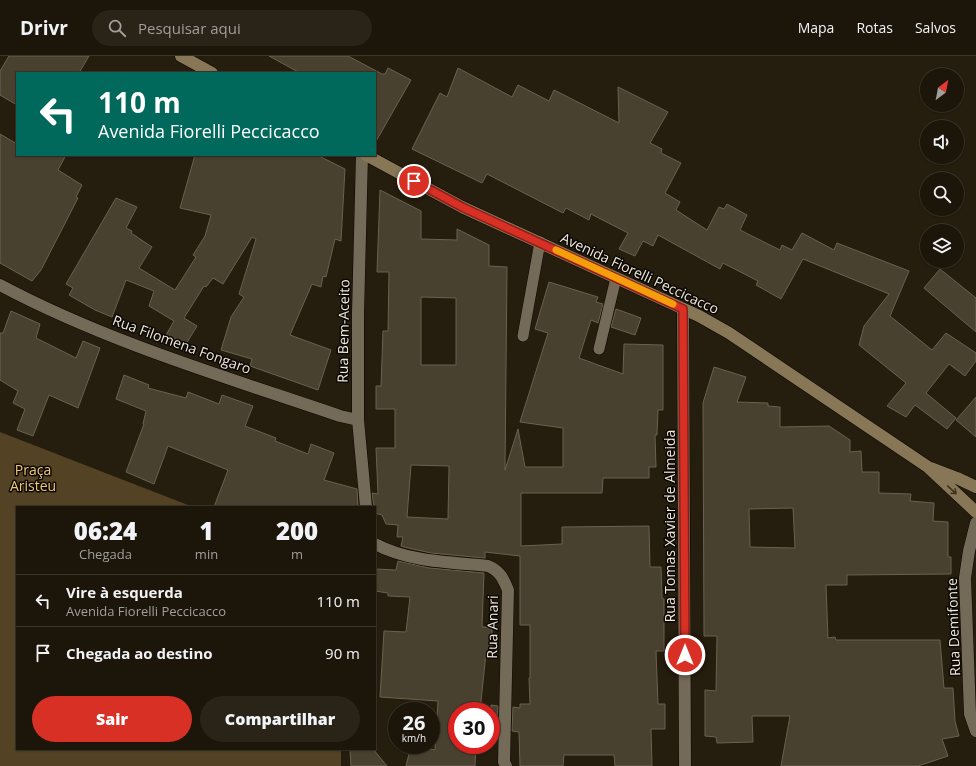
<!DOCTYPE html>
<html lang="pt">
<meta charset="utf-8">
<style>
:root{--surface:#1c160a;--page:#292318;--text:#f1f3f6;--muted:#a09f9c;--line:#3a352b;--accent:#d93025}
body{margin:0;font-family:"Open Sans",sans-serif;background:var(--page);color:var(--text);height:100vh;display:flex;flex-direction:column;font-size:15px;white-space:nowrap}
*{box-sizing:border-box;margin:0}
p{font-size:13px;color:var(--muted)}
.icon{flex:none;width:22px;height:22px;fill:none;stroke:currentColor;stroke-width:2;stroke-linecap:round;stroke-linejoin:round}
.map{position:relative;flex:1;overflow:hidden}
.sheet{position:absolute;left:16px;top:450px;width:360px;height:244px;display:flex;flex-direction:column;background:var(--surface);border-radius:0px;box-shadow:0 1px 3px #0004,0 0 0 1px var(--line)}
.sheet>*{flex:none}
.hud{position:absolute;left:16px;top:16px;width:360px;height:84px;border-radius:0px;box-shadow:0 1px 3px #0004,0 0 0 1px var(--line);background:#00695c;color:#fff;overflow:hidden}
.needle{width:26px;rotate:32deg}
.buttons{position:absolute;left:920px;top:12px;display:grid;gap:8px}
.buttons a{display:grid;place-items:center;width:44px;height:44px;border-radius:50%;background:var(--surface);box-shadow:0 1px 3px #0004,0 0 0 1px var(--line);font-size:20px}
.speed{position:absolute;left:388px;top:646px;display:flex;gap:8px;font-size:20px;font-weight:700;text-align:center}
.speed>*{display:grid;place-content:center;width:52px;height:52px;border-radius:50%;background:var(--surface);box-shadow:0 1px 3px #0004,0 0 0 1px var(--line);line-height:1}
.speed small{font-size:10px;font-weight:400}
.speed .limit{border:6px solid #d22;background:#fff;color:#111}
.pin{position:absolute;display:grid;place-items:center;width:34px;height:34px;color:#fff;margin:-17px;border:2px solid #fff;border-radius:50%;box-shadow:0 1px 4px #0007}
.me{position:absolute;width:44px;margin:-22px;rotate:0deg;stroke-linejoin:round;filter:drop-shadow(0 0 3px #0008)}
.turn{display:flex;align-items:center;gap:14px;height:84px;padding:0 16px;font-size:18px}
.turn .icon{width:52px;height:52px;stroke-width:2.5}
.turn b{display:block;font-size:28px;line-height:34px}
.eta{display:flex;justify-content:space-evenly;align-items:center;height:68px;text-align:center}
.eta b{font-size:24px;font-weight:800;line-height:28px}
.button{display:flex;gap:8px;margin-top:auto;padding:8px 16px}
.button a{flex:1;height:46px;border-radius:24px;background:var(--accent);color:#fff;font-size:16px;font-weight:800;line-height:46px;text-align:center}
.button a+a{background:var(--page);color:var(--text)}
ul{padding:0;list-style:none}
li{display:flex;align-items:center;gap:12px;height:52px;padding:0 16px;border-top:1px solid var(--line)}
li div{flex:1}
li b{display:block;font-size:15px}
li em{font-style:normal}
header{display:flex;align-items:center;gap:24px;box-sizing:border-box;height:56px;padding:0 20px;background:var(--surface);border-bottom:1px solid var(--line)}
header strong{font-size:19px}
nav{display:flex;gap:22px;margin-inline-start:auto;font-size:14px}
.search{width:280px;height:36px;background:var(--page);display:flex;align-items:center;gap:10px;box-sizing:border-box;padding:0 14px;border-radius:22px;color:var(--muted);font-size:15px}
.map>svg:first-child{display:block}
.green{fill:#534324}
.building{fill:#494130;stroke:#6a614f;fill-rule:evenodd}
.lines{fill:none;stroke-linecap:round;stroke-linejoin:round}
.lane-casing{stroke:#0e0700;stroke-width:12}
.street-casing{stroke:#0e0700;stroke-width:13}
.secondary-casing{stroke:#0e0700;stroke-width:13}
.lane{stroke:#746a58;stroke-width:11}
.street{stroke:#746a58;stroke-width:12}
.secondary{stroke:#887756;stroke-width:12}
.oneway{stroke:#3d3424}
.route-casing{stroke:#8d1f18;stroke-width:10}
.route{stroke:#d93025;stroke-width:7}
.slow{stroke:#f59e0b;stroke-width:7}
.labels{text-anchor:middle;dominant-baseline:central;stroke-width:3;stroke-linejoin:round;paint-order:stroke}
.street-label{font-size:14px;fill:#eee9de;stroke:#0b0803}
.park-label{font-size:14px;fill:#f2c977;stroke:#0b0803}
</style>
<header>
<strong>Drivr</strong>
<div class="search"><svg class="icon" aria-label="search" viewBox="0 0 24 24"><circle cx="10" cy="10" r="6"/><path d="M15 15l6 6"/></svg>Pesquisar aqui</div>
<nav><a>Mapa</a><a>Rotas</a><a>Salvos</a></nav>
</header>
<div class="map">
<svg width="976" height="710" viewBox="0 0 976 710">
<rect width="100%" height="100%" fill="#251d0d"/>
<!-- green -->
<path class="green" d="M 0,376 L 193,451 L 17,451 L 17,693 L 341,693 L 341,710 L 0,710 Z"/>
<!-- building -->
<path class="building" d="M 9,0 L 89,0 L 79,17 L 17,17 L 17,49 L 0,39 L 0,15 Z
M 269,0 L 348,0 L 382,18 L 385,18 L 388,12 L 411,24 L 375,87 L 375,17 L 300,17 Z
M 458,12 L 512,41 L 518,29 L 549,45 L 554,34 L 619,67 L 618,31 L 668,56 L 650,87 L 662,93 L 661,97 L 681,107 L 665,137 L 680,146 L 676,154 L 707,174 L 719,151 L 724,153 L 727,148 L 747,159 L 740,174 L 780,194 L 782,189 L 792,194 L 802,177 L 834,194 L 837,187 L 909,215 L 890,260 L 932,294 L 946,277 L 976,297 L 976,305 L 965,320 L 949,308 L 926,337 L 956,362 L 947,373 L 915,349 L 906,361 L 887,350 L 906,327 L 859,289 L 864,270 L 889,238 L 803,203 L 781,243 L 756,229 L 758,225 L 723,207 L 720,213 L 658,179 L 653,190 L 643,185 L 635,200 L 619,193 L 628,177 L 591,158 L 589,164 L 566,152 L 563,157 L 487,118 L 482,127 L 412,93 L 440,37 L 447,41 Z
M 0,78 L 17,88 L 17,99 L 66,99 L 58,114 L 82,129 L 76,141 L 78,142 L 41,214 L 32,225 L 0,207 Z
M 195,99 L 317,99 L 345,113 L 341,185 L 335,183 L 326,221 L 323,220 L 321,231 L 312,228 L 290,279 L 331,294 L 318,334 L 250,310 L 252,303 L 221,294 L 231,261 L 244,241 L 239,238 L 256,183 L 252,181 L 223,228 L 213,222 L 206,231 L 204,230 L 184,262 L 197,270 L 186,288 L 165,281 L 174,265 L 149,250 L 154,235 L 126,224 L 112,261 L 95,254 L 69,239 L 73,232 L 66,228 L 116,142 L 137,151 L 126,172 L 132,175 L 131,177 L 152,191 L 139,212 L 175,234 L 196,201 L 193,199 L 205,180 L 211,159 L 180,152 Z
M 380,134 L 421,155 L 421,183 L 457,184 L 457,173 L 489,189 L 489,210 L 507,211 L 505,414 L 518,373 L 525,411 L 563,411 L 563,372 L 520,366 L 548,277 L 535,273 L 549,226 L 598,241 L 596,246 L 603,248 L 598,267 L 591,264 L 579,302 L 623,318 L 624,288 L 663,289 L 663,354 L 658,354 L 657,379 L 655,379 L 656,411 L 649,411 L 649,422 L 603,422 L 602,437 L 521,437 L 521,490 L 562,488 L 562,471 L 649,470 L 650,511 L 661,511 L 662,542 L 664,543 L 664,595 L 656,595 L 658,648 L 665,648 L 665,673 L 651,673 L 652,710 L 615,710 L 614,699 L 564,699 L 563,710 L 520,710 L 519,676 L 512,675 L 513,651 L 520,652 L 520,648 L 530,648 L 529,622 L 530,622 L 530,569 L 520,569 L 520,500 L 485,496 L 485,502 L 431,497 L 404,491 L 401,490 L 403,481 L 397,481 L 398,469 L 386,468 L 382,459 L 375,457 L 372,437 L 378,438 L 376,392 L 395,392 L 395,353 L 376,353 L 376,330 L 381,330 L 383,275 L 388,275 L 389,216 L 377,216 ZM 421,241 L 456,242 L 456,309 L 421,309 ZM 411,409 L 449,410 L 448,463 L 407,461 Z
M 940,213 L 976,242 L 976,276 L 924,232 Z
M 616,253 L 641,262 L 635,279 L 611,271 Z
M 11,255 L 40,268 L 36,282 L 76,302 L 83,285 L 100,292 L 78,352 L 49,339 L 33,380 L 17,374 L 25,353 L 13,347 L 18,335 L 0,324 L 0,277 L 3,277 Z
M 714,311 L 746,321 L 737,346 L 768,347 L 768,350 L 780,351 L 780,371 L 829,370 L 850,384 L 850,396 L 861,395 L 862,416 L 879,416 L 879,437 L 911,438 L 910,445 L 934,447 L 933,465 L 948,466 L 948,501 L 951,501 L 951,518 L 847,519 L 847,529 L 826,529 L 828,582 L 835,581 L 836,584 L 940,584 L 944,632 L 953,632 L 955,665 L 959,680 L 942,683 L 948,700 L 918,710 L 781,710 L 790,660 L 752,660 L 753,686 L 717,687 L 716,681 L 705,680 L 705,634 L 716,635 L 717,580 L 704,580 L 703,347 ZM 793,452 L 795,492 L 750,491 L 749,453 Z
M 124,319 L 149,329 L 148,332 L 186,342 L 188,336 L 219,348 L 222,339 L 253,350 L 245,370 L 276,382 L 275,385 L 308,398 L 311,388 L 334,397 L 324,424 L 357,433 L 358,451 L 214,451 L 228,414 L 168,390 L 154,428 L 126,416 L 144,368 L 143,368 L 146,355 L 116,343 Z
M 976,341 L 976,381 L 956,364 Z
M 398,505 L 429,512 L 484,517 L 482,571 L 492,571 L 492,597 L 486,597 L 480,655 L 457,655 L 457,689 L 476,689 L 475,710 L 406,710 L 411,690 L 435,694 L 438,645 L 380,641 L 384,575 L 406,576 L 410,541 L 388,540 L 388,537 L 375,535 L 375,513 L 396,514 Z
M 491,649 L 498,650 L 497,674 L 491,674 Z
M 350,693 L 373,693 L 387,710 L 351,710 Z"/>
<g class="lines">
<!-- lane casing -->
<g class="lane-casing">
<path id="lane" d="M 523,280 L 540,186
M 599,293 L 616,222"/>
</g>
<!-- street casing -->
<g class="street-casing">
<path id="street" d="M 362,99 L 358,258 L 358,364 L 366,451
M 0,229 C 107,286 226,321 340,360 L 358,364
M 683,253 L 685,710
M 976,467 L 969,495 L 965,522 L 970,658 L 976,675
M 375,488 C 409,506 450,506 488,510 C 500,515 503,522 508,534 L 504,706 L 506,710"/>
</g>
<!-- secondary casing -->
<g class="secondary-casing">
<path id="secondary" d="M 181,0 L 212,17
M 366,99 L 462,151 L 699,260 L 729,277 L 928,411 L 976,456
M 931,412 L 957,422 L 976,431"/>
</g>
<!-- lane -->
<use href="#lane" class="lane"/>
<!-- street -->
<use href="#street" class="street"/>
<!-- secondary -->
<use href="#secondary" class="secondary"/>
</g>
<!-- one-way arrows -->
<defs><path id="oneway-shaft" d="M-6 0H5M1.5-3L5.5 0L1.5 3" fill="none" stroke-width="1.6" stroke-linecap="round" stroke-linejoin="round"/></defs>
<use class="oneway" href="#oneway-shaft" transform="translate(952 434) rotate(43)"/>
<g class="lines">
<!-- route casing -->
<g class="route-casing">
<path id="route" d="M 414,125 L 462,151 L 683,253 L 685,599"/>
</g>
<!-- route -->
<use href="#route" class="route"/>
<!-- slow -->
<path class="slow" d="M 556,194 L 673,248"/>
</g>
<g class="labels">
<!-- street labels -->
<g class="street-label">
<text transform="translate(640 217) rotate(25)">Avenida Fiorelli Peccicacco</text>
<text transform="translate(343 275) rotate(-89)">Rua Bem-Aceito</text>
<text transform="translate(182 288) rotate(20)">Rua Filomena Fongaro</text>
<text transform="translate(669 470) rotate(-90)">Rua Tomas Xavier de Almeida</text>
<text transform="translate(492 571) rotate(-89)">Rua Anari</text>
<text transform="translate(953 571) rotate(-92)">Rua Demifonte</text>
</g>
<!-- park labels -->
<g class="park-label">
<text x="33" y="413">Praça<tspan x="33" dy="16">Aristeu</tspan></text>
</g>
</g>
</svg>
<div class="buttons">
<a><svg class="needle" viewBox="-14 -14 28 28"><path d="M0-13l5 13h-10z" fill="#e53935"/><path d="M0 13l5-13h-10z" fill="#a09f9c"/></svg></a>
<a><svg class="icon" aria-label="sound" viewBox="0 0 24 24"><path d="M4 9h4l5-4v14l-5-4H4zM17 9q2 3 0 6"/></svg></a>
<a><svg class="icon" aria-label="search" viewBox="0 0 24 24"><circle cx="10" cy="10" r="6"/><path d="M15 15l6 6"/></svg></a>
<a><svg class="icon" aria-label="layers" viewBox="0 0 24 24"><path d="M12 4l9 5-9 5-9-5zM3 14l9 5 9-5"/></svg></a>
</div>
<div class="speed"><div>26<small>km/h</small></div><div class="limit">30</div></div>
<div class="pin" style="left:414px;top:125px;background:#d93025"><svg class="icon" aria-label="arrive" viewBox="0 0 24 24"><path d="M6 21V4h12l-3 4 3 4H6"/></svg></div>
<svg class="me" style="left:685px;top:599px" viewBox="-20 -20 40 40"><circle r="17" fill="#d93025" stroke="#fff" stroke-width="3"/><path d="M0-11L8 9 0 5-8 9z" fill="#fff"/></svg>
<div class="hud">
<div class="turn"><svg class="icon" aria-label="left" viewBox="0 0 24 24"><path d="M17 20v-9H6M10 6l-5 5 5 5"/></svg><div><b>110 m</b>Avenida Fiorelli Peccicacco</div></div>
</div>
<section class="sheet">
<div class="eta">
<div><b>06:24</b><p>Chegada</p></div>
<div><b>1</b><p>min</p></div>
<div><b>200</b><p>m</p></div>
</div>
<ul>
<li><svg class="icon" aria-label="left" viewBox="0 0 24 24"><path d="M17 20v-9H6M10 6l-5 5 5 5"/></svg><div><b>Vire à esquerda</b><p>Avenida Fiorelli Peccicacco</p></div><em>110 m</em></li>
<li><svg class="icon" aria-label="arrive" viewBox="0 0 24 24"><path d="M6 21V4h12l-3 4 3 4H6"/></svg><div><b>Chegada ao destino</b></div><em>90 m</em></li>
</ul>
<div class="button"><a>Sair</a><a>Compartilhar</a></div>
</section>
</div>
